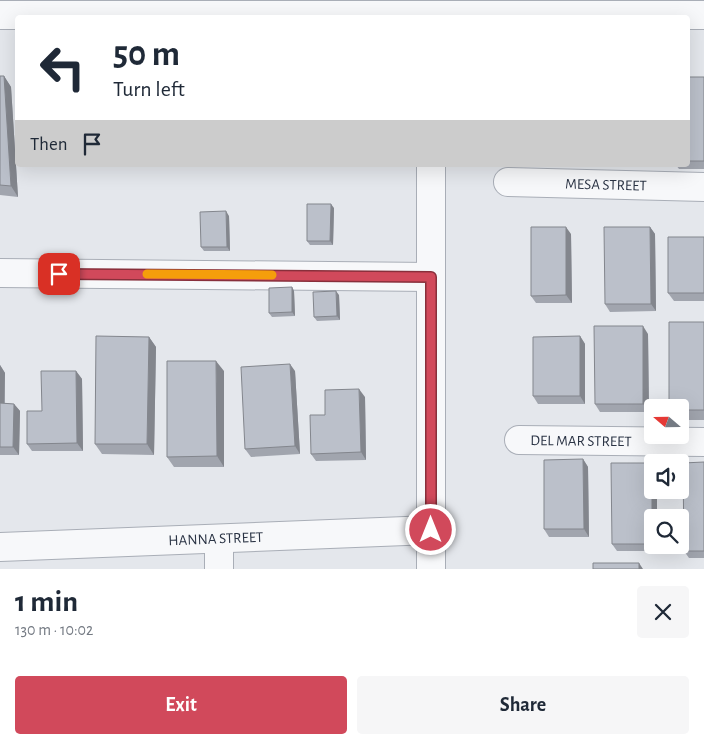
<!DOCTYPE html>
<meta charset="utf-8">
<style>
:root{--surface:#fff;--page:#f6f6f7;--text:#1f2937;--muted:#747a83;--accent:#d1495b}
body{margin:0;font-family:"Alegreya Sans",sans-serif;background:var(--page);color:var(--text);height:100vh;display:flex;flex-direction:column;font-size:19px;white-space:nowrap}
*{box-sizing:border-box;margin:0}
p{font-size:16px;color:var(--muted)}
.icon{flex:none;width:28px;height:28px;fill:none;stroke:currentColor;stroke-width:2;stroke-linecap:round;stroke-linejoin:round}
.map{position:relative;height:569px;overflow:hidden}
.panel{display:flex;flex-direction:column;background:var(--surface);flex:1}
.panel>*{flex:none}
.banner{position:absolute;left:15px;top:15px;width:675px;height:152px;border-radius:5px;box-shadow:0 5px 20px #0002;background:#fff;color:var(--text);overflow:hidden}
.needle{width:32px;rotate:290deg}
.buttons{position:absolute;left:644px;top:399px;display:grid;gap:10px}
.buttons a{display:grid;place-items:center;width:45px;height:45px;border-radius:5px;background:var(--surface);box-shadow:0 5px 20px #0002;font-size:25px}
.pin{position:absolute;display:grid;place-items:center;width:42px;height:42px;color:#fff;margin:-21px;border-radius:10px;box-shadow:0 2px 8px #0006}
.me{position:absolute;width:55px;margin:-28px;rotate:0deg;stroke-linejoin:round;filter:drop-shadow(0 0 4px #0008)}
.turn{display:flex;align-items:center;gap:18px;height:105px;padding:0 15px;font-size:22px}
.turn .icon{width:65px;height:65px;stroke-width:2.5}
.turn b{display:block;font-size:35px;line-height:42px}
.then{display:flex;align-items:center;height:48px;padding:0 15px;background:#0003;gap:10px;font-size:19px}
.round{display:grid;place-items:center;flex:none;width:52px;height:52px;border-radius:5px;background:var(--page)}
.headline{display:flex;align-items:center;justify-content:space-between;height:85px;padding:0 15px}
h1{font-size:30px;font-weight:700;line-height:38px}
.action{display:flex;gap:10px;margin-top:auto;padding:10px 15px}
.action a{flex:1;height:58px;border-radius:5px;background:var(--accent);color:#fff;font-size:20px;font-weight:700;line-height:58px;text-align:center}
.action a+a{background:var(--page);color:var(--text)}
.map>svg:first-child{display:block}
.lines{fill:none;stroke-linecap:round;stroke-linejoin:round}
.minor-casing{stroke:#a9aeb7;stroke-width:30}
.minor{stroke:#f7f8fa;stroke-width:28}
.wall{fill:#a1a5ae}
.shaded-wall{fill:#83868d}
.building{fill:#bbc0ca;stroke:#83868d}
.route-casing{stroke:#882f3b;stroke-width:12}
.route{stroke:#d1495b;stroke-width:9}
.slow{stroke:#f59e0b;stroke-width:9}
.labels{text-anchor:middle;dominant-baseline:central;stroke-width:4;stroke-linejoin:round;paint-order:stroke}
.street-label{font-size:15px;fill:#2b3445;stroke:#f4f6f9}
</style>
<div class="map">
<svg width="704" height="569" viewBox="0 0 704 569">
<rect width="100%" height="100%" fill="#e4e7ec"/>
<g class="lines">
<!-- minor casing -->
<g class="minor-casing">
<g id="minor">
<path d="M 0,15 L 704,15"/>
<path d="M 431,165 L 431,569"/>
<path id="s1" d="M 508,182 L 704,187"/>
<path d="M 0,273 L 431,277"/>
<path id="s2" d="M 519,440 L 704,442"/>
<path id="s3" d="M 0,547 L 431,530"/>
<path d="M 219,569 L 219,539"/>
</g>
</g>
<!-- minor -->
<use href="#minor" class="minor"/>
</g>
<!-- wall -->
<path class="wall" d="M 0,76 L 4,76 L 11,87 L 18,197 L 0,195 Z
M 688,77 L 704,77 L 704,169 L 679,169 L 676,165 L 688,165 Z
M 334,208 L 333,245 L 310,245 L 307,241 Z
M 229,216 L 230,251 L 204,251 L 201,247 Z
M 650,227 L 655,234 L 656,311 L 610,312 L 605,304 Z
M 571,234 L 572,303 L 536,303 L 531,296 Z
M 704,237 L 704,301 L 674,301 L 668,293 Z
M 292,287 L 294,291 L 295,316 L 272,317 L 269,313 Z
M 339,295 L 340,320 L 317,321 L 314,317 Z
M 704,322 L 704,420 L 680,420 L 680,408 Z
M 648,334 L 649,412 L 600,412 L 595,404 Z
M 580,336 L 585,344 L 585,404 L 538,404 L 533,396 Z
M 149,337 L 156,347 L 154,455 L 102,454 L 95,444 Z
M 0,365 L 5,373 L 5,403 L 14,404 L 20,411 L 19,455 L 0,455 Z
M 76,371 L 82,379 L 83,451 L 32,451 L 27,444 L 42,411 Z
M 224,371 L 224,467 L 174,467 L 167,457 Z
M 295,371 L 300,454 L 251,457 L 245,449 Z
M 365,397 L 366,460 L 316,461 L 311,454 Z
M 583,459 L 588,467 L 589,537 L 549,537 L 544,529 Z
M 704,462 L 704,558 L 689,558 L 684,551 Z
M 657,490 L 657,518 L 652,518 L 652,545 L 657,545 L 657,551 L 617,551 L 612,544 Z"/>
<!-- shaded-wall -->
<path class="shaded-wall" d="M 4,76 L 11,87 L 18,197 L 11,186 Z
M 331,204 L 334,208 L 333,245 L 330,241 Z
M 226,211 L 229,216 L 230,251 L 227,247 Z
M 566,227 L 571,234 L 572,303 L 566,295 Z
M 650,227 L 655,234 L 656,311 L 651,304 Z
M 292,287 L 294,291 L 295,316 L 292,312 Z
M 336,291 L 339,295 L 340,320 L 337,316 Z
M 643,326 L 648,334 L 649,412 L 643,404 Z
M 580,336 L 585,344 L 585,404 L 580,396 Z
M 149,337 L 156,347 L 154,455 L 147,444 Z
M 216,361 L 224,371 L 224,467 L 217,456 Z
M 290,364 L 295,371 L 300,454 L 295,446 Z
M 0,365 L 5,373 L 4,411 L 0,405 Z
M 76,371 L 82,379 L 83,451 L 77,443 Z
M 359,389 L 365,397 L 366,460 L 361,452 Z
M 14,404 L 20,411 L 19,455 L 13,447 Z
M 583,459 L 588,467 L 589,537 L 584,529 Z
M 652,463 L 652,490 L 657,490 L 657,518 L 652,518 L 652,544 Z
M 653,545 L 657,545 L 657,551 Z
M 639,563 L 643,569 L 639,569 Z"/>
<!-- building -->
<path class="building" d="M 0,76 L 4,76 L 11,186 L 0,185 Z
M 688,77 L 704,77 L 704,161 L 688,161 Z
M 307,204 L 331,204 L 330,241 L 307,241 Z
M 226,211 L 227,247 L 201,247 L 200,212 Z
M 531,227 L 566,227 L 566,295 L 531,296 Z
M 604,227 L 650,227 L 651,304 L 605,304 Z
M 668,237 L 704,237 L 704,293 L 668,293 Z
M 292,287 L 292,312 L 269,313 L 269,288 Z
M 336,291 L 337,316 L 314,317 L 313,292 Z
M 669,322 L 704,322 L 704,410 L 680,410 L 680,408 L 669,408 Z
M 594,326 L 643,326 L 643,404 L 595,404 Z
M 96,336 L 149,337 L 147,444 L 95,444 Z
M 580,336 L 580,396 L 533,396 L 533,337 Z
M 167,361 L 216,361 L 217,456 L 167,457 Z
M 290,364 L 295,446 L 245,449 L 241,367 Z
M 41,371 L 76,371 L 77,443 L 27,444 L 27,411 L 42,411 Z
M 359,389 L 361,452 L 311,454 L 310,415 L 325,415 L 325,390 Z
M 0,403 L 14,404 L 13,447 L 0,447 Z
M 583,459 L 584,529 L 544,529 L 544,460 Z
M 704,462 L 704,551 L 684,551 L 683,463 Z
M 611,463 L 652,463 L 652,544 L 612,544 Z
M 593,563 L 639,563 L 639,569 L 593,569 Z"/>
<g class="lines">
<!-- route casing -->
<g class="route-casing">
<path id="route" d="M 59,274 L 431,277 L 431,530"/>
</g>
<!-- route -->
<use href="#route" class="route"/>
<!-- slow -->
<path class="slow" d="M 147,274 L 272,275"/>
</g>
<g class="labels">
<!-- street labels -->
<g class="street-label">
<text stroke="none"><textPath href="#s1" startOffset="98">MESA STREET</textPath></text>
<text stroke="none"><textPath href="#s2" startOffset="62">DEL MAR STREET</textPath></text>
<text stroke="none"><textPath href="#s3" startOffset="216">HANNA STREET</textPath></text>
</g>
</g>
</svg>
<div class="buttons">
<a><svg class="needle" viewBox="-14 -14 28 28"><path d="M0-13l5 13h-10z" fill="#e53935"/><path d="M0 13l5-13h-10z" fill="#747a83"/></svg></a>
<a><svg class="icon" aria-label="sound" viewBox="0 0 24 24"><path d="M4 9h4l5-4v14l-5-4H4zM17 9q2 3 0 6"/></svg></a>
<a><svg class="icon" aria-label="search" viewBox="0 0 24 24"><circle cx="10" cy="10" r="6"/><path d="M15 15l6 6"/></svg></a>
</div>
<div class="pin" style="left:59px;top:274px;background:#d93025"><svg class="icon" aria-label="arrive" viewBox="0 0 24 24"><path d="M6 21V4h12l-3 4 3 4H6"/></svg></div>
<svg class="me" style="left:431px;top:530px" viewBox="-20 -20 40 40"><circle r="17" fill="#d1495b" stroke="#fff" stroke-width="3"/><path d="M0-11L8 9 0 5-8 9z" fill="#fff"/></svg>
<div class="banner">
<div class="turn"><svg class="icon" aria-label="left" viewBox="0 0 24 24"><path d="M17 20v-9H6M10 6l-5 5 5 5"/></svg><div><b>50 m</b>Turn left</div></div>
<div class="then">Then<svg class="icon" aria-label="arrive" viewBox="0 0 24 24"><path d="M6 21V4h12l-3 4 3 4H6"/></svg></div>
</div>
</div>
<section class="panel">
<div class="headline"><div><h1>1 min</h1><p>130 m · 10:02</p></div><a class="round"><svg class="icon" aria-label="close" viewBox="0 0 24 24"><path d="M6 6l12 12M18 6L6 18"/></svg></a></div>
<div class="action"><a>Exit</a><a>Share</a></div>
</section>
